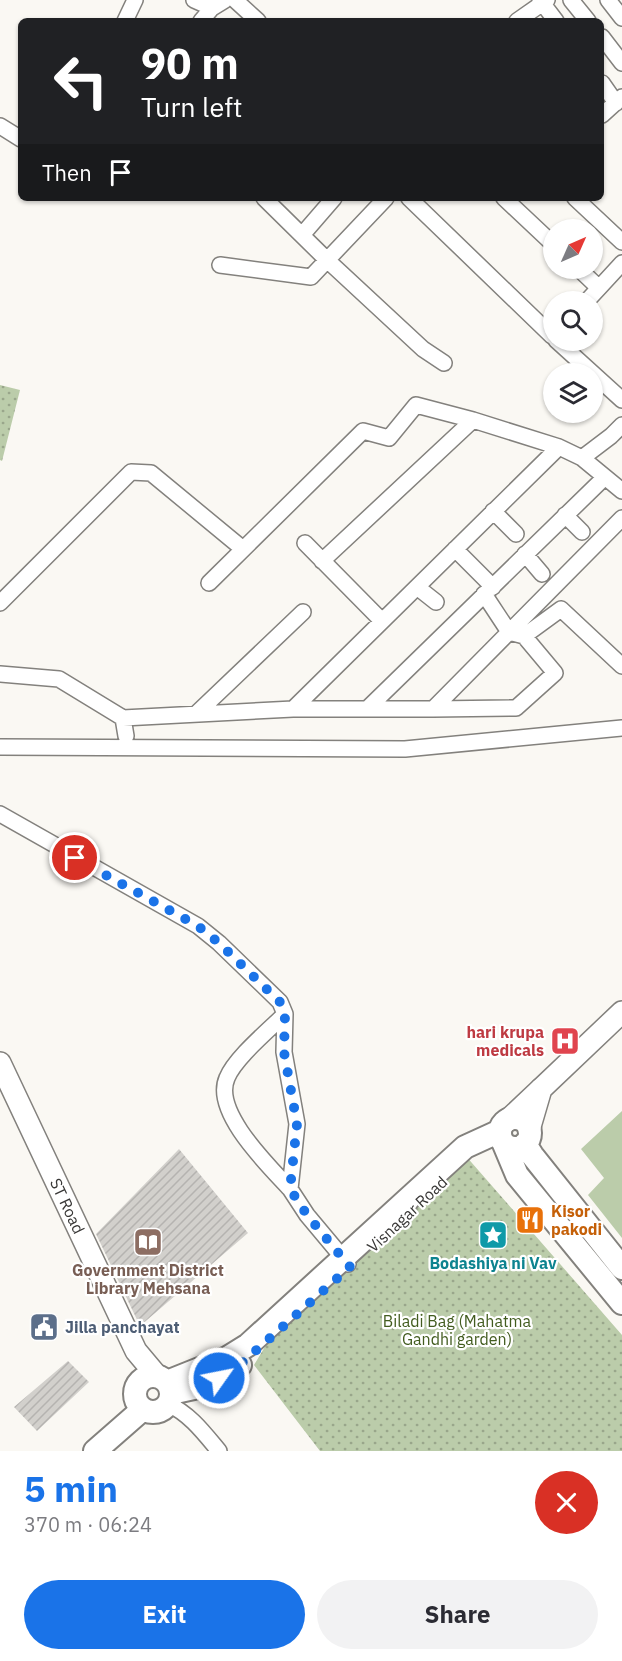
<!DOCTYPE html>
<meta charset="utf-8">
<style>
:root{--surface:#fff;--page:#f2f2f3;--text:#2b2b33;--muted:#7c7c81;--accent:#1a73e8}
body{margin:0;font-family:"IBM Plex Sans",sans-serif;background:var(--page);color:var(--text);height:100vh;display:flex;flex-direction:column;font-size:22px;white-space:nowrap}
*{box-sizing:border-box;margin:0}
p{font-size:20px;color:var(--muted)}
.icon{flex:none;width:33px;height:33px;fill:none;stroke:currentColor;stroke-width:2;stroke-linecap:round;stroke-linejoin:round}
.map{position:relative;height:1451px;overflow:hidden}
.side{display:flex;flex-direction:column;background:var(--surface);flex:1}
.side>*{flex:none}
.banner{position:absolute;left:18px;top:18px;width:586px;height:183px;border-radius:9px;box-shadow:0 2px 4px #0004;background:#202124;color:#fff;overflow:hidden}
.needle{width:39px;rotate:45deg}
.controls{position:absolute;left:543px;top:219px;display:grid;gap:12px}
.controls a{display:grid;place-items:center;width:60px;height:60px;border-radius:50%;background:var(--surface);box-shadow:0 2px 4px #0004;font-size:30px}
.pin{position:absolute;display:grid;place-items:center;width:51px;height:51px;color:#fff;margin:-26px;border:3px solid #fff;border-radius:50%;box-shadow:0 2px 6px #0007}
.me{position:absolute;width:66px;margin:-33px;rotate:57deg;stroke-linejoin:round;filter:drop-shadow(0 0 4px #0008)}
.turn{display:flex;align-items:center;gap:21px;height:126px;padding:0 24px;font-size:27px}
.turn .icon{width:78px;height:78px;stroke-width:2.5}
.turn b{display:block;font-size:42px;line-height:51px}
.then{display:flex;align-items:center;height:57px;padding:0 24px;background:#0003;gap:12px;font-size:22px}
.round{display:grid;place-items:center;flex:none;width:63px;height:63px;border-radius:32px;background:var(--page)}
.summary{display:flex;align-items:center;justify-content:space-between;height:102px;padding:0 24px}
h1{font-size:36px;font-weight:700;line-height:45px;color:var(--accent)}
.button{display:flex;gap:12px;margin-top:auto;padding:12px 24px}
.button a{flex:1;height:69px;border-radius:36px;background:var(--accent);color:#fff;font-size:24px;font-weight:700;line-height:69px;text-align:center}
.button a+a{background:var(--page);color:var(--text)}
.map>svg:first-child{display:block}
.park{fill:url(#park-dots)}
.garden{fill:#bca}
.building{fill:url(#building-hatch)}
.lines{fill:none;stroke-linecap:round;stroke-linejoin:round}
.street-casing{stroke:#83817d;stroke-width:18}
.secondary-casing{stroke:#83817d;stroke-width:24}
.primary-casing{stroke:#83817d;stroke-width:26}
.street{stroke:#fff;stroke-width:15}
.secondary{stroke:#fff;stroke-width:21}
.primary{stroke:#fff;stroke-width:22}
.route{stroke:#1a73e8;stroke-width:10;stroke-dasharray:0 18}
.labels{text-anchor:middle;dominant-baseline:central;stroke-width:4.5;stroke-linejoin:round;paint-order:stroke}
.health-label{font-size:16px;font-weight:bold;fill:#be3a42;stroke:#fff;text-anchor:end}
.street-label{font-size:16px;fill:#383736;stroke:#fff}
.food-label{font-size:16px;font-weight:bold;fill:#c56008;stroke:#fff;text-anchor:start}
.culture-label{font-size:16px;font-weight:bold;fill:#0d838f;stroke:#fff}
.education-label{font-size:16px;font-weight:bold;fill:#785e54;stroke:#fff}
.park-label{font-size:16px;fill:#425c1f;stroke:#fff}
.service-label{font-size:16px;font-weight:bold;fill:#4e5e75;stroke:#fff;text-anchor:start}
</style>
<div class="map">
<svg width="622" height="1451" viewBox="0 0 622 1451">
<defs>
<pattern id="park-dots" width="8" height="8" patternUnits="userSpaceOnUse" patternTransform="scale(1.5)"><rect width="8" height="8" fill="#bca"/><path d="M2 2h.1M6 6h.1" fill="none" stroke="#99a68b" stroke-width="1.8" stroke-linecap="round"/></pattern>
<pattern id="building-hatch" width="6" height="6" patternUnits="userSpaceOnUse" patternTransform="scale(1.5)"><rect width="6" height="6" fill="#d2d0cc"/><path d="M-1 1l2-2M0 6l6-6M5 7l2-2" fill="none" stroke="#b5b3b0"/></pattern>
</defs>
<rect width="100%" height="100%" fill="#faf8f3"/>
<!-- park -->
<path class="park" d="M 0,385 L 20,390 L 2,461 L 0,460 Z
M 465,1155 L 622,1335 L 622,1451 L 320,1451 L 254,1365 L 269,1340 Z"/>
<!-- garden -->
<path class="garden" d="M 622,1111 L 622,1238 L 588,1195 L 604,1178 L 581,1149 Z"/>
<!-- building -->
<path class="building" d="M 179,1149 L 248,1233 L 140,1326 L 96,1234 Z
M 68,1361 L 89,1382 L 37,1431 L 14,1407 Z"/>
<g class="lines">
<!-- street casing -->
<g class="street-casing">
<path id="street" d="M 194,0 L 212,8
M 235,0 L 258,21
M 540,0 L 556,21
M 571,0 L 588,21
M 608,0 L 622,18
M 125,21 L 135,0
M 201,21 L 212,8 L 225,0
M 517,21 L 547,0
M 602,37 L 622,63
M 602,83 L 616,103
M 602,115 L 622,97
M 0,126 L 21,139
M 264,198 L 327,260 L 423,349 L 444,363
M 409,198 L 552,336
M 504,198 L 554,245
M 575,198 L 622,242
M 302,235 L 334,198
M 220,265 L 311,277 L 386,198
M 578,268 L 599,288 L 586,302
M 599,288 L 622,263
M 556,340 L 622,400
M 582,458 L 622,491
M 493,511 L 516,534
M 565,515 L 582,532
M 305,543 L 382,621
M 455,549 L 493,587
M 525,554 L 542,574
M 322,561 L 473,420 L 559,447
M 209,583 L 363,431 L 389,438 L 416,405 L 473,420
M 417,587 L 436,602
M 484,594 L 509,632 L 524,636 L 561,609 L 622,666
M 0,603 L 131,472 L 151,473 L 243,549
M 0,674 L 59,679 L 123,718 L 126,736
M 293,709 L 433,709 L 622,518
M 367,709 L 605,477
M 433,709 L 516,708 L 555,673 L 524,636
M 196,714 L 303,612
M 123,718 L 293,709 L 559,447 L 582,458 L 611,436 L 622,425
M 0,747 L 405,749 L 622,728
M 0,814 L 198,926 L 219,943 L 280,1002 L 285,1014 L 284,1052 L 297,1124 L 290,1189 L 307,1215 L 348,1264
M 285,1014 C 269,1030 235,1058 227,1078 C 212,1112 270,1167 290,1189
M 168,1404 C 190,1414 204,1433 219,1451"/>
</g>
<!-- secondary casing -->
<g class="secondary-casing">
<g id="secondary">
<path id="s1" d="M 0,1063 L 136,1351 L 157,1376"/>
<path d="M 507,1121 L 541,1089"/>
<path d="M 529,1130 L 541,1089 L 622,1012"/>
</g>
</g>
<!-- primary casing -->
<g class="primary-casing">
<path id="primary" d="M500 1133a15 15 0 1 1 30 0a15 15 0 1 1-30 0Z
M 504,1144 L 517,1175 L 622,1303
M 525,1144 L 532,1155 L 622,1268
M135 1394a18 18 0 1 1 36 0a18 18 0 1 1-36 0Z
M 167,1382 L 227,1358 L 248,1345 L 465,1147 L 500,1131
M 171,1393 L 203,1386 L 240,1365
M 95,1451 L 143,1409"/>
</g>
<!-- street -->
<use href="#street" class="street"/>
<!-- secondary -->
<use href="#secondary" class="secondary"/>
<!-- primary -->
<use href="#primary" class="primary"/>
</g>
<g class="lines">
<!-- route -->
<path class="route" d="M 75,858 L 198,926 L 219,943 L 280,1002 L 285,1014 L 284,1052 L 297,1124 L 290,1189 L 307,1215 L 350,1267 L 234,1370 L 219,1378"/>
</g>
<!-- icons -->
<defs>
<g id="hospital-square" transform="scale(1.5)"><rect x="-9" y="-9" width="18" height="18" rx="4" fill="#e0444e" stroke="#fff"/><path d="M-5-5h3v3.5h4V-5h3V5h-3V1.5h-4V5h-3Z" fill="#fff"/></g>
<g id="restaurant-square" transform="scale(1.5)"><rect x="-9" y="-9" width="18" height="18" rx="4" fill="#e8710a" stroke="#fff"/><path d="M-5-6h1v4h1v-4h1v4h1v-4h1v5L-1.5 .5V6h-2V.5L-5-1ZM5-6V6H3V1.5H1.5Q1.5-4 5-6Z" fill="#fff"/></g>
<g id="sight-square" transform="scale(1.5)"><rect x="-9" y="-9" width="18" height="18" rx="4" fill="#0f9aa8" stroke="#fff"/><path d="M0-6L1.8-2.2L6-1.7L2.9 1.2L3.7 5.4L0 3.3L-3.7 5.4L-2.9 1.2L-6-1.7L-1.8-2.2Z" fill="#fff"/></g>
<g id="library-square" transform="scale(1.5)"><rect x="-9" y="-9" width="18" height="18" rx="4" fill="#8d6e63" stroke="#fff"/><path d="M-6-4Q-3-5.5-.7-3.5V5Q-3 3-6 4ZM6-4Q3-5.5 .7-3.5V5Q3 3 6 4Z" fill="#fff"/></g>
<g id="civic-square" transform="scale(1.5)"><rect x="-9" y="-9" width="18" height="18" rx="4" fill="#5c6f8a" stroke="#fff"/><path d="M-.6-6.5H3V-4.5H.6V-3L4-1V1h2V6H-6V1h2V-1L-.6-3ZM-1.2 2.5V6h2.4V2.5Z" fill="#fff"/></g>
</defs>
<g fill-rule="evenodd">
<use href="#hospital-square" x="565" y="1041"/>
<use href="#restaurant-square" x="530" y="1220"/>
<use href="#sight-square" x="493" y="1235"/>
<use href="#library-square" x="148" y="1242"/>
<use href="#civic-square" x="44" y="1327"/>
</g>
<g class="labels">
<!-- health labels -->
<g class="health-label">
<text x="544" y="1032">hari krupa<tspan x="544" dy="18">medicals</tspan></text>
</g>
<!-- street labels -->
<g class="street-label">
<text stroke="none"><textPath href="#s1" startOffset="158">ST Road</textPath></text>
<text transform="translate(407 1214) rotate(-43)">Visnagar Road</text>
</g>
<!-- food labels -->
<g class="food-label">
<text x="551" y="1211">Kisor<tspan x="551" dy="18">pakodi</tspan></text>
</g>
<!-- culture labels -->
<g class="culture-label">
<text x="493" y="1263">Bodashiya ni Vav</text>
</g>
<!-- education labels -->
<g class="education-label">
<text x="148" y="1270">Government District<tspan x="148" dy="18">Library Mehsana</tspan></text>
</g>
<!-- park labels -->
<g class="park-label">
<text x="457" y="1321">Biladi Bag (Mahatma<tspan x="457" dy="18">Gandhi garden)</tspan></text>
</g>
<!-- service labels -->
<g class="service-label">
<text x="65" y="1327">Jilla panchayat</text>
</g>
</g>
</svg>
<div class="controls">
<a><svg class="needle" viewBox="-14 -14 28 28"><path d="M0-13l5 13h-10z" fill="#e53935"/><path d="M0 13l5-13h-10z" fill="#7c7c81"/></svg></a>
<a><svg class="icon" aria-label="search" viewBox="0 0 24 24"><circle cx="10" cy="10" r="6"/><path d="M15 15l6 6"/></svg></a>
<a><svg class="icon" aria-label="layers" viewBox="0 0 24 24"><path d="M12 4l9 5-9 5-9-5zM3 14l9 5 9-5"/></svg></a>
</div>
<div class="pin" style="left:75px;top:858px;background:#d93025"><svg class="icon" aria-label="arrive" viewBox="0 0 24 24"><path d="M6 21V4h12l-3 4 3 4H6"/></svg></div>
<svg class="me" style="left:219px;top:1378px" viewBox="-20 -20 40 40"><circle r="17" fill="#1a73e8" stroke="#fff" stroke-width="3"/><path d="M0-11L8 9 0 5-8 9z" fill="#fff"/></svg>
<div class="banner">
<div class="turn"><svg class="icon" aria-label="left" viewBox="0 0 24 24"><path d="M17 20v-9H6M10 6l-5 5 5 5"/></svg><div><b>90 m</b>Turn left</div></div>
<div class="then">Then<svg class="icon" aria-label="arrive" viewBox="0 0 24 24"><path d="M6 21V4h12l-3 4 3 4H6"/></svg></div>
</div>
</div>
<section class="side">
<div class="summary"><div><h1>5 min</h1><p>370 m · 06:24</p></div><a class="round" style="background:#d93025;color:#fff"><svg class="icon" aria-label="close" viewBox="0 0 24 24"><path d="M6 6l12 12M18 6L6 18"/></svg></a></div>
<div class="button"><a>Exit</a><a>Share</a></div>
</section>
